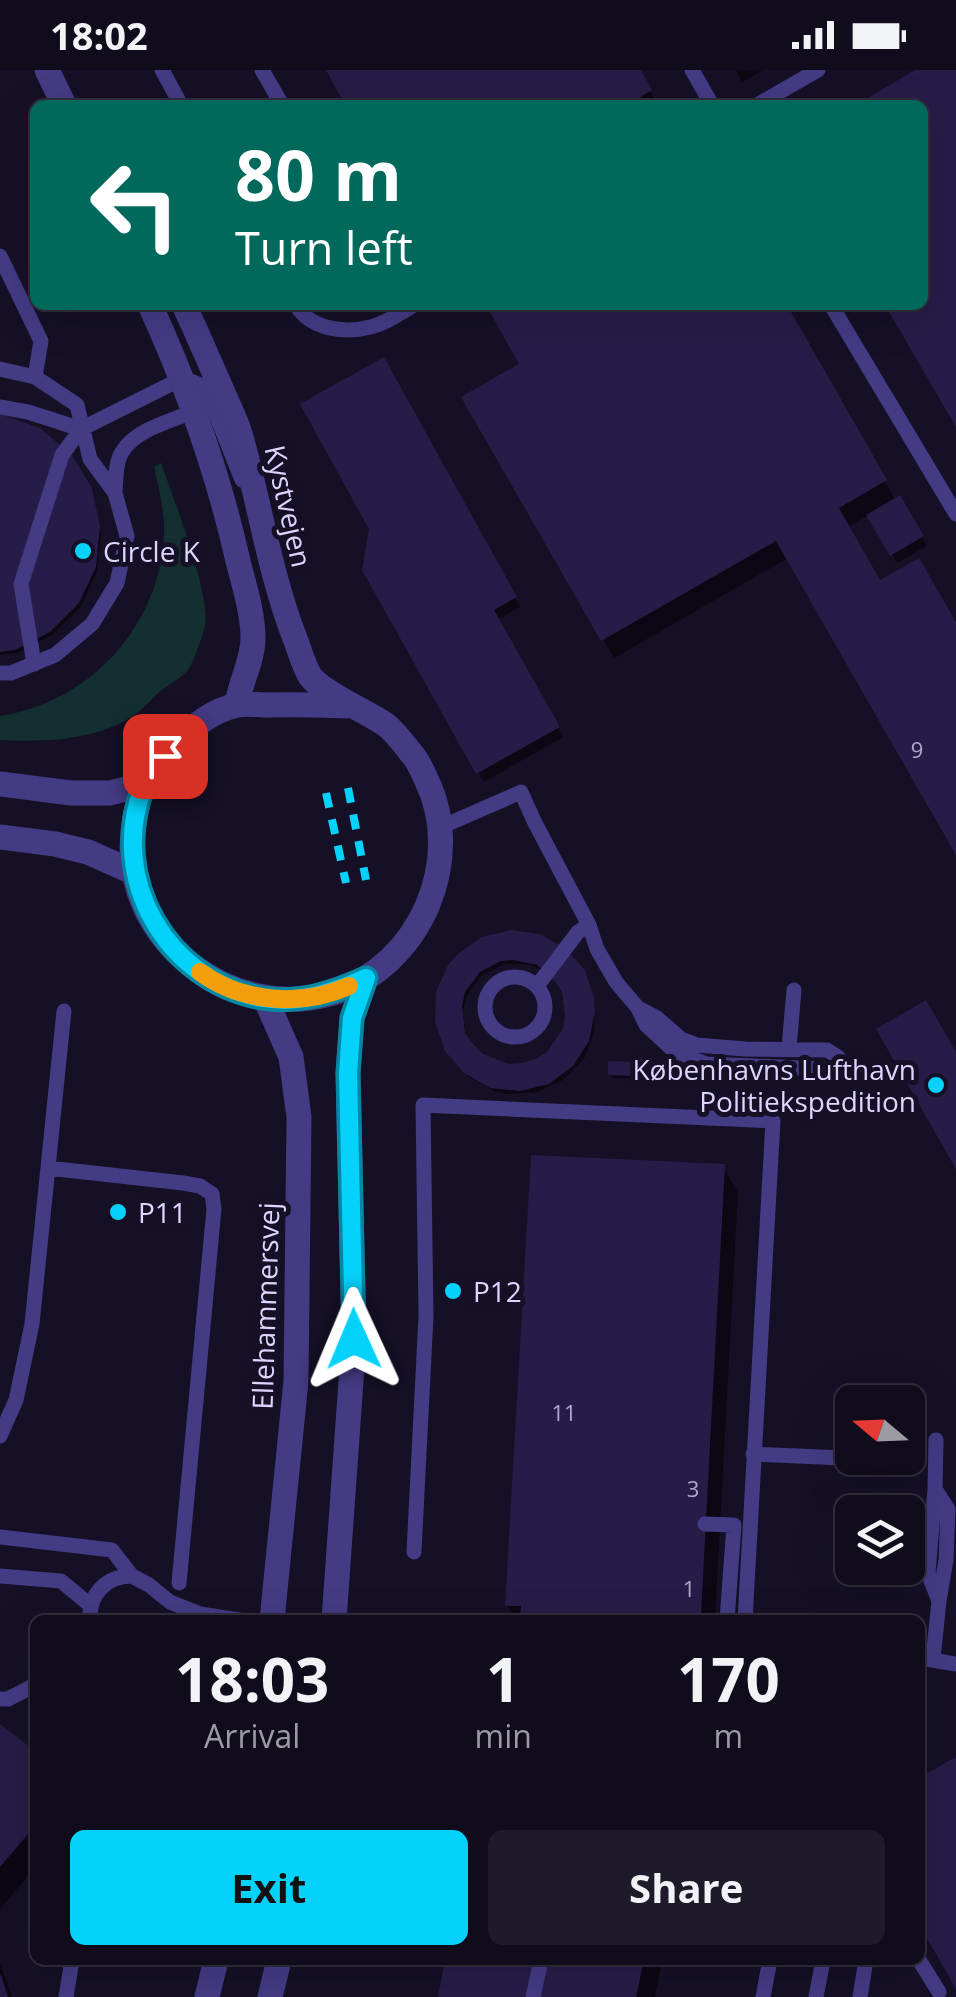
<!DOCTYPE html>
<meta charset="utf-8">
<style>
:root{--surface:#100c1c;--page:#1e1a29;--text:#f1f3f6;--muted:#9c9ba3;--line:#302c3b;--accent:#05d2fb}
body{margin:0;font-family:"Open Sans",sans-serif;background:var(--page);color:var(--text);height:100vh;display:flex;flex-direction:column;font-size:38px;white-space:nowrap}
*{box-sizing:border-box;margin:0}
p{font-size:32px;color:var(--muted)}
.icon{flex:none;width:55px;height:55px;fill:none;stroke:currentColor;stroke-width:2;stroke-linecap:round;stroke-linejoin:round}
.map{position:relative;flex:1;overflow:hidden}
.drawer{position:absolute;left:30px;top:1545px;width:895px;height:350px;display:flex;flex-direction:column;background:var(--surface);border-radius:15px;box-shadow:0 10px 40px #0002,0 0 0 2px var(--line)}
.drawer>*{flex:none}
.banner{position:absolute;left:30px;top:30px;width:898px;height:210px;border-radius:15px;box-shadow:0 10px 40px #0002,0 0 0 2px var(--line);background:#00695c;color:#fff;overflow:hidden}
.needle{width:65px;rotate:289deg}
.tools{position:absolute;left:835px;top:1315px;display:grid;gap:20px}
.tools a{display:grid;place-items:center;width:90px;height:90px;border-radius:15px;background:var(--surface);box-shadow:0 10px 40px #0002,0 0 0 2px var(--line);font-size:50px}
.pin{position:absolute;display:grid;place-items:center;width:85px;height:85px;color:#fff;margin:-42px;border-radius:20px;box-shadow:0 5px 15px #0006}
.me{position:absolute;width:110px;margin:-55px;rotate:359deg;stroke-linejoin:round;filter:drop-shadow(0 0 8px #0008)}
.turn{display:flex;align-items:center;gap:35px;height:210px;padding:0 40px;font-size:45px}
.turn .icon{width:130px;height:130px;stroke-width:2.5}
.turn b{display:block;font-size:70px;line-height:85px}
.eta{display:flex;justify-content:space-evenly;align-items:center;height:170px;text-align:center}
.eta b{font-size:60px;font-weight:700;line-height:70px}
.button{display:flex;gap:20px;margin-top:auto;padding:20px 40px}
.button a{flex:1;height:115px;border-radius:15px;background:var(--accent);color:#111;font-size:40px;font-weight:700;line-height:115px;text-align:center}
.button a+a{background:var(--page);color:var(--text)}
.status{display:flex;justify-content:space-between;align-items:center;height:70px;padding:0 50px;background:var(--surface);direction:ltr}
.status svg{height:28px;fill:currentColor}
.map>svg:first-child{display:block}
.green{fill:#132f30}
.shadow{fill:#0007;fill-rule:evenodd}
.building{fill:#271c47;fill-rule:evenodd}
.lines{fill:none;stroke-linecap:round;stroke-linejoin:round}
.service{stroke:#433b84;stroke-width:15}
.tertiary{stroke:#433b84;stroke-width:25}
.rail{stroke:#05d2fb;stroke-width:8;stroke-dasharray:15 12;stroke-linecap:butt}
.route-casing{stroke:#0388a3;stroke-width:25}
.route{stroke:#05d2fb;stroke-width:18}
.slow{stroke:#f59e0b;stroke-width:18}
.poi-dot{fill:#05d2fb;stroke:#151026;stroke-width:4}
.labels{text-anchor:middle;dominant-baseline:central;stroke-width:10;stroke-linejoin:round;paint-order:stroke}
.number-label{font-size:22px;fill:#b0a7d0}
.street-label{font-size:28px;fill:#ddd5fe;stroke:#151026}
.poi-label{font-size:28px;fill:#ddd5fe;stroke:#151026;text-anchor:start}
</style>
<div class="status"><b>18:02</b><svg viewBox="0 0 49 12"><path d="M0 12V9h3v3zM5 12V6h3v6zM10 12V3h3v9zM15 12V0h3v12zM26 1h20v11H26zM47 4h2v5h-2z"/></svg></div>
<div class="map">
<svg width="956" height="1927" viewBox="0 0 956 1927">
<rect width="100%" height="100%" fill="#151026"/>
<!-- green -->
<path class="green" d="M 161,393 C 173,427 211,524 205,556 C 203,565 193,593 188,600 C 182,607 171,613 163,619 C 155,625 149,633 141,640 C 103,671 46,672 0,670 L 0,646 C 90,632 159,557 164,466 C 165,442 159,419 154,397 Z"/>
<!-- shadow -->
<path class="shadow" d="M 328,0 L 638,0 L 658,35 L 348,35 Z
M 736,0 L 763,0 L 742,12 Z
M 490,235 L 784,235 L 896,431 L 900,429 L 927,476 L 897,493 L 869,445 L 847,458 L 879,514 L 956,557 L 956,780 L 788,488 L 614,588 L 465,328 L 523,295 Z
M 383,291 L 520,537 L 497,550 L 563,667 L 484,712 L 365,500 L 372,459 Z
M 0,346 L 93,425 L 101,463 L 97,502 L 80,538 L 52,565 L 17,583 L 0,585 Z
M 470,876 L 586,907 L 595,934 L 594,962 L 584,989 L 563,1010 L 537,1022 L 508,1024 L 494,1021 L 469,1007 L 450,985 ZM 504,894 L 529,894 L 552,905 L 564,922 L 568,945 L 565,960 L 549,983 L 523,996 L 508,996 L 481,986 L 466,969 L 463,941 L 466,927 L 481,906 Z
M 658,995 L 660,1010 L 613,1008 L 611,1004 Z
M 723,1097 L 738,1122 L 715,1550 L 516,1550 L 507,1535 Z
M 0,1658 L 35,1685 L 35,1798 L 0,1839 Z
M 447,1890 L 662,1890 L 655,1927 L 440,1927 Z
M 0,1894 L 12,1927 L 0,1927 Z"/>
<!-- building -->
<path class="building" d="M 326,0 L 641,0 L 652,20 L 627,35 L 345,35 Z
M 915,0 L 956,0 L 956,357 L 885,235 L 922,235 L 922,35 L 856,35 Z
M 486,235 L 787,235 L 887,410 L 839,438 L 880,510 L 919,488 L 956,552 L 956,785 L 776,471 L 601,571 L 461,327 L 519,294 Z
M 384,287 L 517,527 L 494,540 L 560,657 L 476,704 L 362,500 L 369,459 L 300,334 Z
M 0,344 L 40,358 L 71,384 L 92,418 L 100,457 L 96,497 L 79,533 L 50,562 L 15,580 L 0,582 Z
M 900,425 L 924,466 L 890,486 L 866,445 Z
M 511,860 L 539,864 L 565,878 L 585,900 L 594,928 L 595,942 L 589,971 L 573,996 L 549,1014 L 520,1021 L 490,1018 L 464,1003 L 445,981 L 435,952 L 436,922 L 448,895 L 458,884 L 482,867 ZM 513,890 L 537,895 L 555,911 L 562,922 L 565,945 L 563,959 L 547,982 L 536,989 L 522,993 L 509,994 L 483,984 L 473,974 L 465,963 L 462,936 L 465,922 L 480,902 L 501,891 Z
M 926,930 L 956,982 L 956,1099 L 876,959 Z
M 608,991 L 660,993 L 659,1007 L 608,1005 Z
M 531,1085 L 725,1094 L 701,1544 L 687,1544 L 686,1550 L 520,1550 L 521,1536 L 505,1536 Z
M 0,1654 L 35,1681 L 35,1756 L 0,1797 Z
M 956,1687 L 956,1919 L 920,1856 L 920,1707 Z
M 445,1890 L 644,1890 L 636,1927 L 438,1927 Z
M 0,1905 L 1,1905 L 8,1927 L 0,1927 Z"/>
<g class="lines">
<!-- service -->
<path class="service" d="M 162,0 L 181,35
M 262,0 L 282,35
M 692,0 L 712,35
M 757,35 L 818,0
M 0,186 L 41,271 L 35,307
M 296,235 C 310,259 344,264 370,257 C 385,254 400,243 414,235
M 831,235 L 956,444
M 0,299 L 35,307 L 77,335 L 90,389 L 115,423 L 127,466 L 117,513 L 92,554 L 55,585 L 11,603 L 0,603
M 0,337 L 28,342 L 81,359
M 115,423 C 116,410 115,393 122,382 C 136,359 171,351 195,341
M 34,594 L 21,514 L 62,385 L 81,359 L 183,308 L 205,317 L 242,410
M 441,757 L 521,722 L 535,753 L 589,855 L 597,879 L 616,912 L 638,938 L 646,955 L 671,978 L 685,986 L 707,994 L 847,1000
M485 937a30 30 0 1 1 60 0a30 30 0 1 1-60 0Z
M 537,916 L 578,862 L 589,855
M 638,938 L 657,948 L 681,969 L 697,975 L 745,979 L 827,980 L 838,987 L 847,1000
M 789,978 L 794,920
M 48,1098 L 183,1113 L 200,1116 L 212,1124 L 214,1139 L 179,1513
M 0,1366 L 16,1330 L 32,1254 L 64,941
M 753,1384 L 890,1390
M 935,1419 L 948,1439 L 946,1490 L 939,1531
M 705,1454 L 734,1455 L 727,1550
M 0,1467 L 112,1480 L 132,1506 L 149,1515 L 170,1532 L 200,1544 L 239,1550
M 414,1482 L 426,1246 L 423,1035 L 773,1051 L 745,1550
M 0,1506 L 61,1511 L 90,1535
M 90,1550 C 89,1525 105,1506 132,1506
M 920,1588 L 956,1594
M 933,1589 L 939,1531 L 928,1503 L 935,1419 L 936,1370
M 0,1629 L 8,1629 L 35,1615
M 919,1890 L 939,1922
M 66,1927 L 72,1890
M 533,1927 L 541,1890
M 763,1927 L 770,1890
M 816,1927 L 823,1890
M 860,1927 L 866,1890"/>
<!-- tertiary -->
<path class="tertiary" d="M 47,0 L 64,35
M 150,235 C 188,318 218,402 238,491 C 244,515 253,543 253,568 C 253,591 240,612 237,635
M 184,235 C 198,265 211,295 224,325 C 230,339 237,352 241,367 C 260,435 270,505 296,571 C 300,582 304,596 310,606 C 322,623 368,642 386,655 C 395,662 404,674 411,683 C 418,690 422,700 426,709 C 466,790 420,896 333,923 C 232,953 121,870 133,762 C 135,745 138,726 146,711 C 153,701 162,691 170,681 C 187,661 209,641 237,635 C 246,633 258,635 267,635 C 295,634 323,635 350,636
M 0,714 L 71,723 L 110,723 L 145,714
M 0,767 L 55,774 L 88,782 L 135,803
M 265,928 L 291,987 L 299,1047 L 296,1311 L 272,1550
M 334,1550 L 354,1269 L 348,1003 L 352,948 L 366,908
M 207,1927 L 216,1890
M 270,1927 L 279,1890"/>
<!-- rail -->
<path class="rail" d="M 348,718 L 366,810
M 326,723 L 346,813"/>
</g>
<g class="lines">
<!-- route casing -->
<g class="route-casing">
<path id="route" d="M 165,686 C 158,696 148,706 143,718 C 108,809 167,911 262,928 C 299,934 333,923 366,908 L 352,948 L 348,1003 L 354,1269"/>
</g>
<!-- route -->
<use href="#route" class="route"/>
<!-- slow -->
<path class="slow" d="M 200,902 C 242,933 302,937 349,916"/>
</g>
<!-- markers -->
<g class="poi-dot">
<circle cx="83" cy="481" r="10"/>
<circle cx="936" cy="1015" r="10"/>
<circle cx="118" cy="1142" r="10"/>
<circle cx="453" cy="1221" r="10"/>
</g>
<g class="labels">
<!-- number labels -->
<g class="number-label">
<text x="917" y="679">9</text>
<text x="564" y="1342">11</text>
<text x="693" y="1418">3</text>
<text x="689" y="1518">1</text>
</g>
<!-- street labels -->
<g class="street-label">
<text transform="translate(289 436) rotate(77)">Kystvejen</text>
<text transform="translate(265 1236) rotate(-88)">Ellehammersvej</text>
</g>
<!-- poi labels -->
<g class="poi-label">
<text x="103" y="481">Circle K</text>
<text x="916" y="999" text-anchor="end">Københavns Lufthavn<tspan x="916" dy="32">Politiekspedition</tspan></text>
<text x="138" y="1142">P11</text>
<text x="473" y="1221">P12</text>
</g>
</g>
</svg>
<div class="tools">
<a><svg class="needle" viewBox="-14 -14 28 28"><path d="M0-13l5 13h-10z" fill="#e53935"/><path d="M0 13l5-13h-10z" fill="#9c9ba3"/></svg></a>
<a><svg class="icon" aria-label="layers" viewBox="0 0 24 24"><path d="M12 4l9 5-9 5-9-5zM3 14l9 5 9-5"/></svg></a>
</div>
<div class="pin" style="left:165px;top:686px;background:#d93025"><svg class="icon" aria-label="arrive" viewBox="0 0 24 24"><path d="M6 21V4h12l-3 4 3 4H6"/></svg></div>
<svg class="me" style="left:354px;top:1269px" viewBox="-20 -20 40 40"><path d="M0-17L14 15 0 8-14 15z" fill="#05d2fb" stroke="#fff" stroke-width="4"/></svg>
<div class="banner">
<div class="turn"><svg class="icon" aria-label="left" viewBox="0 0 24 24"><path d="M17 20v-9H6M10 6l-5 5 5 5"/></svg><div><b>80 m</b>Turn left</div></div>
</div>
<section class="drawer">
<div class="eta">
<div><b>18:03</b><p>Arrival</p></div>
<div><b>1</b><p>min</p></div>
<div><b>170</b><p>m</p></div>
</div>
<div class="button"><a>Exit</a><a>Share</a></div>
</section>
</div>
